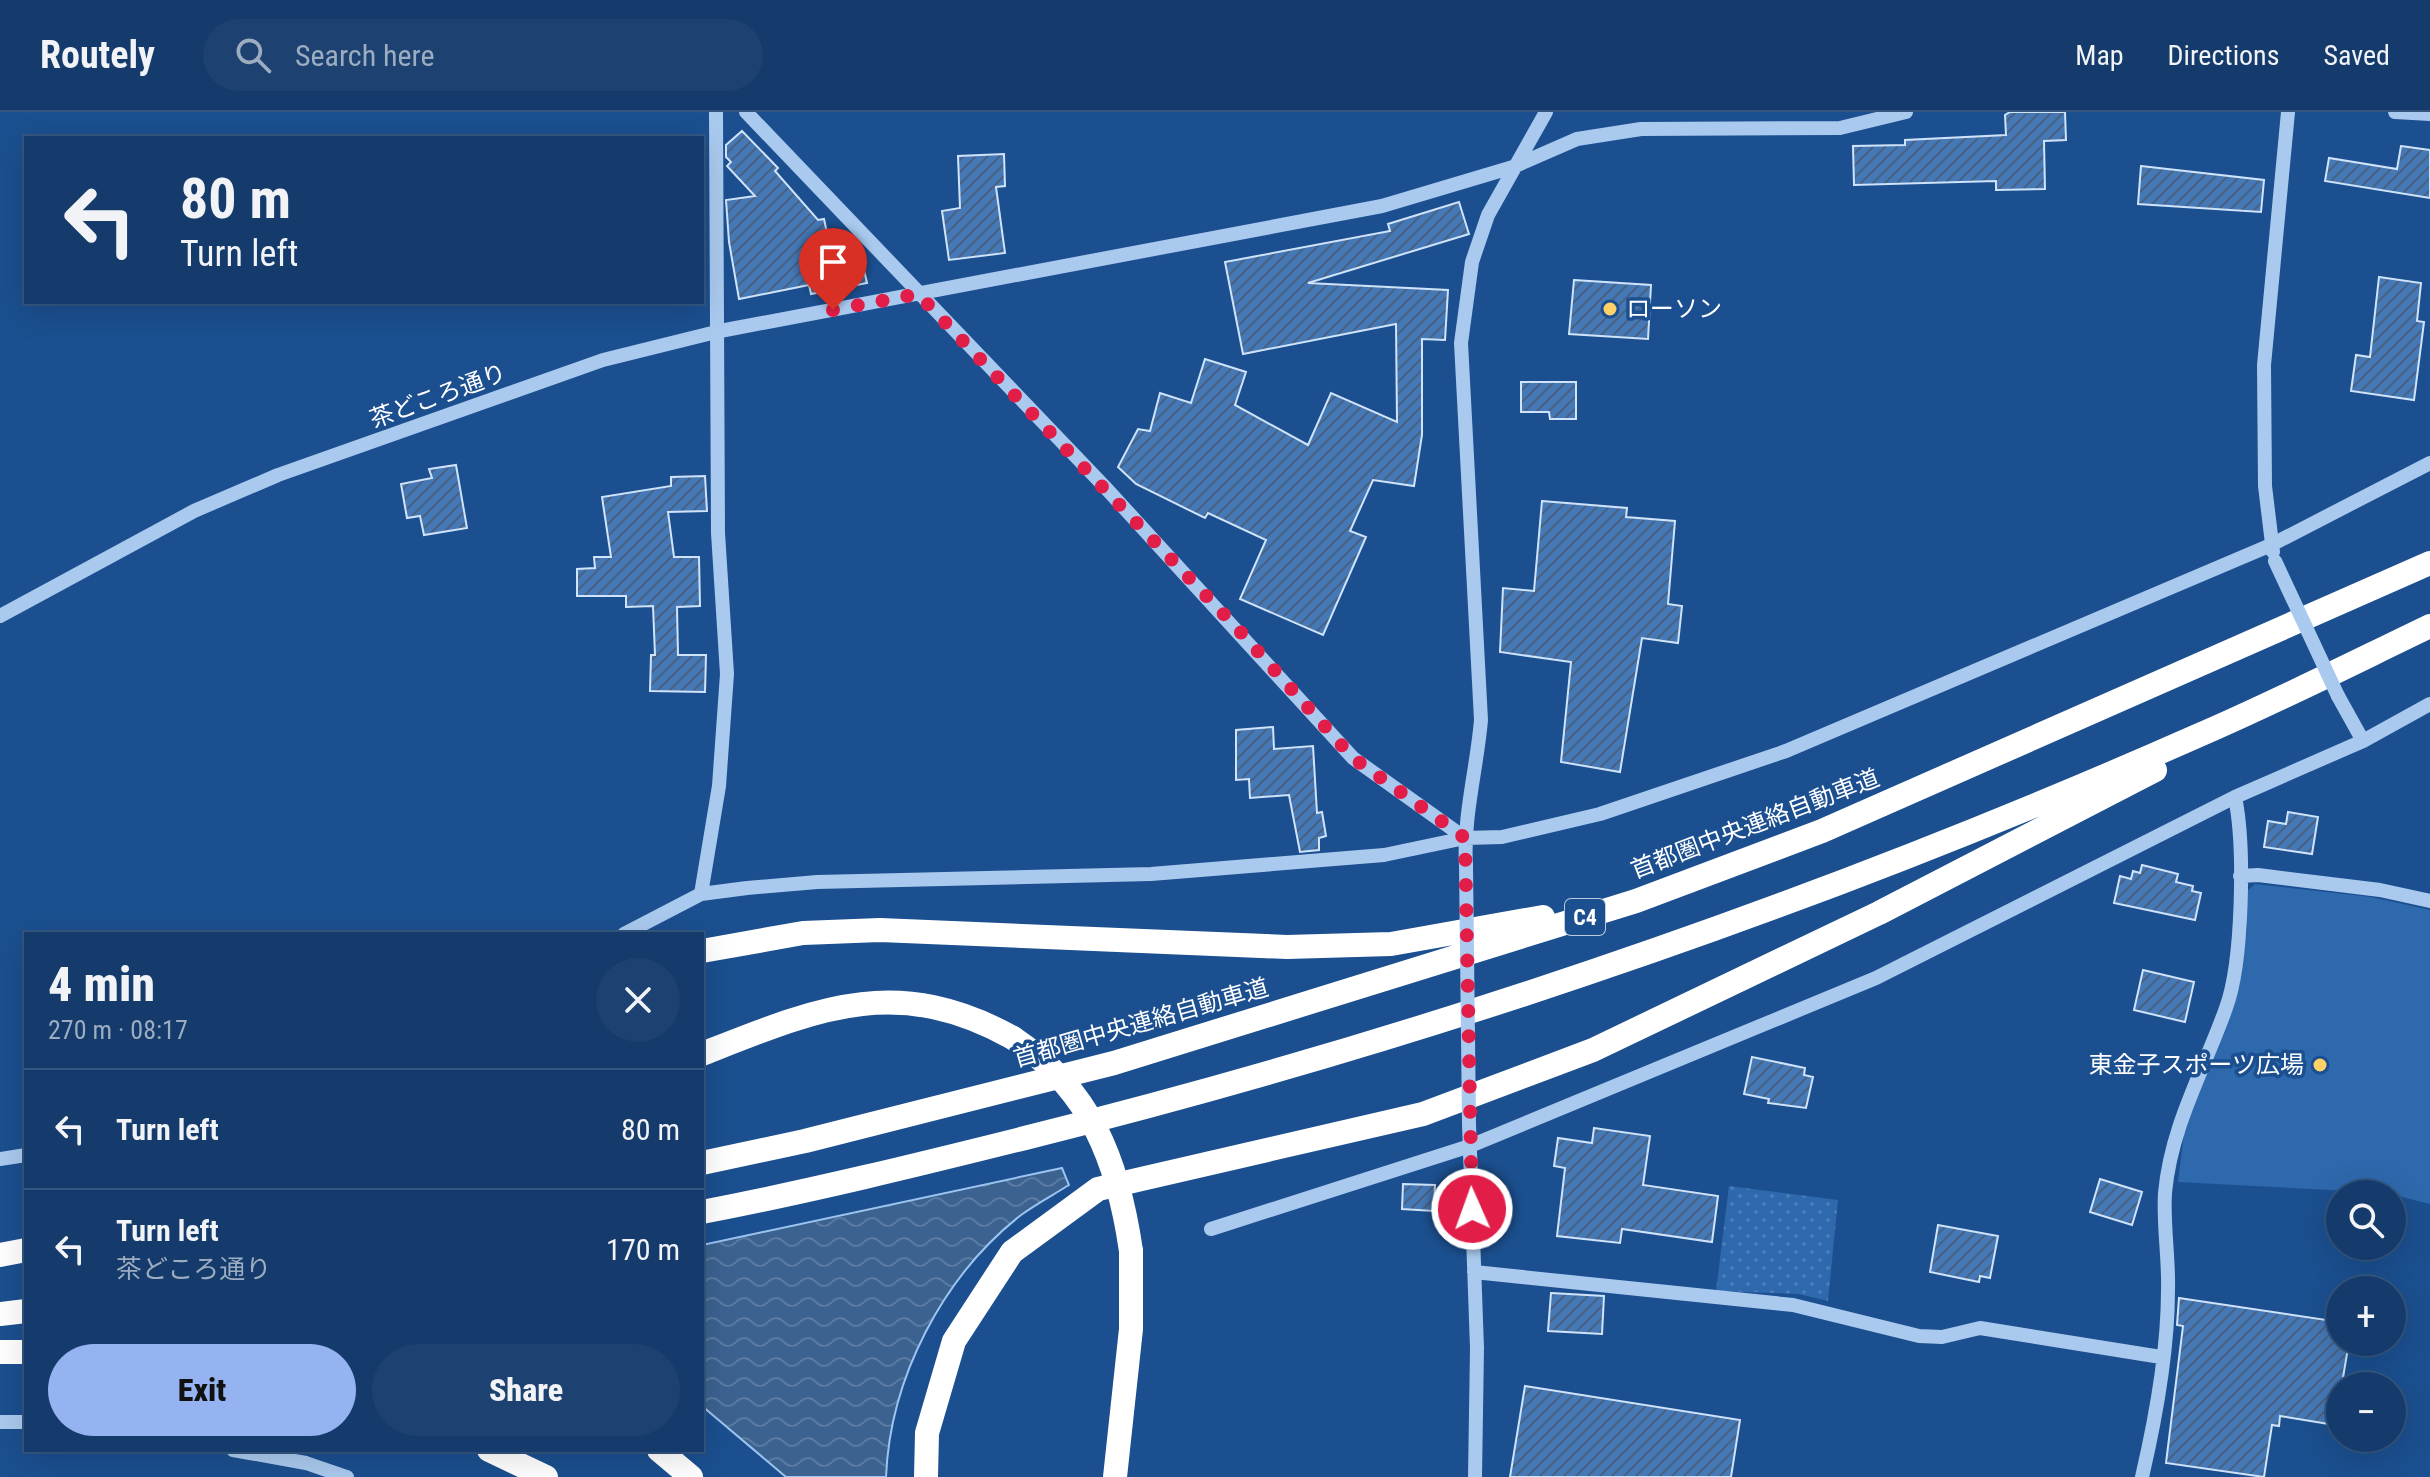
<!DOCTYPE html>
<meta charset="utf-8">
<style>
:root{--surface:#143b6b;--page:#1d4271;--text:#f1f3f6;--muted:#9dadc1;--line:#33557e;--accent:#95b2f1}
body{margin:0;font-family:"Roboto Condensed","Noto Sans JP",sans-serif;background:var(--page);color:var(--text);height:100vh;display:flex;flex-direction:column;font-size:30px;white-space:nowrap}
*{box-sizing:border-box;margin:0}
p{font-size:26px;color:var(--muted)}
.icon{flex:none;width:44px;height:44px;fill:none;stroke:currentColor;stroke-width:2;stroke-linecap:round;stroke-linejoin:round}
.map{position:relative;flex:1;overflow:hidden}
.details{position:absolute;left:24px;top:820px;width:680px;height:520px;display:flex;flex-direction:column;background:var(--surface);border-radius:0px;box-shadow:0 8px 32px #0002,0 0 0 2px var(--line)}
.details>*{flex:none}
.banner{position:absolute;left:24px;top:24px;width:680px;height:168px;border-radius:0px;box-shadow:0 8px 32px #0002,0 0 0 2px var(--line);background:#143b6b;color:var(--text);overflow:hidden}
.buttons{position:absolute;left:2326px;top:1068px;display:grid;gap:16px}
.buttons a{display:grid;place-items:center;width:80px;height:80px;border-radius:50%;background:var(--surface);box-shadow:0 8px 32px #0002,0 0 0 2px var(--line);font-size:40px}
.pin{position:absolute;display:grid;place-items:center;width:68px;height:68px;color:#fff;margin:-82px -34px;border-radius:50% 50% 50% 0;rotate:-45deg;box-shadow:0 0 8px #0007}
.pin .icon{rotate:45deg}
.me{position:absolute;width:88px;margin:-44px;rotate:358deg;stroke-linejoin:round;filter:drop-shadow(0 0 6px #0008)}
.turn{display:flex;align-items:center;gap:28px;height:168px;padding:0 24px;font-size:36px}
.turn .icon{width:104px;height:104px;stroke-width:2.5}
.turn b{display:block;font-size:56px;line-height:68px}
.round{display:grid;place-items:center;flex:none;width:84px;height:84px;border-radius:42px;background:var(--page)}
.headline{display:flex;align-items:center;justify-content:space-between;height:136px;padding:0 24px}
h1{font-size:48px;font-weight:800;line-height:60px}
.primary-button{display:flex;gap:16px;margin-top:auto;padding:16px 24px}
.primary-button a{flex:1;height:92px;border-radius:48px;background:var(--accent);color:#111;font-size:32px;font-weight:800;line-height:92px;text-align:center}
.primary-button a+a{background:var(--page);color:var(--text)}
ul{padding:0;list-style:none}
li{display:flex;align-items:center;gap:24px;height:120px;padding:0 24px;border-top:2px solid var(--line)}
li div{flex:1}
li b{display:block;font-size:30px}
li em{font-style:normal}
header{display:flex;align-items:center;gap:48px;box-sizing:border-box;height:112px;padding:0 40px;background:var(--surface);border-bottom:2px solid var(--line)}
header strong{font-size:38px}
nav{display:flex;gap:44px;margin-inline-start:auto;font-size:28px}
.search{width:560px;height:72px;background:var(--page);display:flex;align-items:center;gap:20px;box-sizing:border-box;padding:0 28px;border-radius:44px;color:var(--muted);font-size:30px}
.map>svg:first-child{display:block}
.green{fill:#2e69ad}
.park{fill:url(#park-dots)}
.water{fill:url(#water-waves);stroke:#9cc4f0;stroke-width:2}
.building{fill:url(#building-hatch);stroke:#cfe3fa;stroke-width:2}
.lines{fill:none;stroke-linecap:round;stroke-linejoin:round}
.minor{stroke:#a9c9ee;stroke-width:14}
.highway{stroke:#fff;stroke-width:24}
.minor-bridge{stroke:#a9c9ee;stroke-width:14}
.highway-bridge{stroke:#fff;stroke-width:24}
.route{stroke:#e11d48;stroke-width:14;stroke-dasharray:0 25.2}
.poi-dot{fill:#ffd166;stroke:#1b4f8f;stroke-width:3}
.labels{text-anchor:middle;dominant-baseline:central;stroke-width:7;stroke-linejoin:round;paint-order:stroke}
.shield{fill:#1b4f8f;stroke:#bbcadd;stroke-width:2}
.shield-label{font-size:22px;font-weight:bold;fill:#fff}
.poi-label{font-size:24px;fill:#fff;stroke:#1b4f8f;text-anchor:start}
.street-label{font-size:24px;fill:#fff;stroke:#1b4f8f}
</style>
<header>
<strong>Routely</strong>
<div class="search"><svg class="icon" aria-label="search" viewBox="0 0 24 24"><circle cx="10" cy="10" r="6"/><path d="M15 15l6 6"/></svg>Search here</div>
<nav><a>Map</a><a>Directions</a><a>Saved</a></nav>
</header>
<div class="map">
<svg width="2430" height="1365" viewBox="0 0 2430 1365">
<defs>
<pattern id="park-dots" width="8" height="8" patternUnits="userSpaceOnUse" patternTransform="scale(2)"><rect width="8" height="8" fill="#2e69ad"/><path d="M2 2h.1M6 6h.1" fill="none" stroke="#4d80b9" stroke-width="1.8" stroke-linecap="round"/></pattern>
<pattern id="water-waves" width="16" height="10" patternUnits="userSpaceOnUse" patternTransform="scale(2)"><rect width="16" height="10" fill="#3c6290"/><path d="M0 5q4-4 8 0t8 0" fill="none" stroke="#597aa1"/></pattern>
<pattern id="building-hatch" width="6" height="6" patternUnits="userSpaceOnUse" patternTransform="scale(2)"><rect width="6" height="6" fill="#4478b7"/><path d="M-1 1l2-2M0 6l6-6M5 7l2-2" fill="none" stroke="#486282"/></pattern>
</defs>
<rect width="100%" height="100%" fill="#1b4f8f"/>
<!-- green -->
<path class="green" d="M 2255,772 L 2371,785 L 2430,798 L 2430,1092 L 2386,1081 L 2178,1070 L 2185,1013 L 2234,893 L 2247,818 L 2246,780 Z"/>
<!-- park -->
<path class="park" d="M 1729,1074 L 1838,1088 L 1828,1189 L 1798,1182 L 1716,1179 Z"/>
<!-- water -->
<path class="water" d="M 1062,1056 L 1069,1073 C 1053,1083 1036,1092 1021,1103 C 943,1164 890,1266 886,1365 L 786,1365 L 702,1294 L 702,1133 Z"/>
<!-- building -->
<path class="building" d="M 2010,0 L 2065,0 L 2066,28 L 2044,29 L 2045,77 L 1996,78 L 1996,69 L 1854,73 L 1853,34 L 1905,33 L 1905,28 L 2006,23 L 2005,3 Z
M 742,19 L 778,56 L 775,59 L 818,108 L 824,107 L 829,130 L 841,127 L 846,149 L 861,145 L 867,171 L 811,182 L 809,173 L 739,187 L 729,130 L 726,88 L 755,84 L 727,54 L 731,50 L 726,45 L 726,33 Z
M 2401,34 L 2430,38 L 2430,86 L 2325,69 L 2329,46 L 2397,57 Z
M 1004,42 L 1005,74 L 996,75 L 1005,141 L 949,148 L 942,99 L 960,96 L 958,44 Z
M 2141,54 L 2264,68 L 2261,100 L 2138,92 Z
M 1459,90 L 1469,122 L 1308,171 L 1448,178 L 1445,228 L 1422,227 L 1422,323 L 1414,374 L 1373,368 L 1350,419 L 1366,425 L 1323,523 L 1240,487 L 1266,428 L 1208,401 L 1205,406 L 1136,372 L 1118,355 L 1138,317 L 1150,319 L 1160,281 L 1191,291 L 1205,247 L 1246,260 L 1235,293 L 1308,333 L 1331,281 L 1397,310 L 1396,212 L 1243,242 L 1225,150 L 1390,119 L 1388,112 Z
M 2379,165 L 2421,171 L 2417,209 L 2424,210 L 2414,288 L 2351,279 L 2356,243 L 2370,245 Z
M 1574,168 L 1651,173 L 1648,227 L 1569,222 Z
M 1521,270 L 1576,270 L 1576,307 L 1550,307 L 1549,300 L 1521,300 Z
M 456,353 L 467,416 L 424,423 L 420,404 L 407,406 L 401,372 L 432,366 L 429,357 Z
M 705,364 L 707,399 L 668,400 L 674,445 L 699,445 L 700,494 L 677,495 L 678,543 L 706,543 L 705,580 L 650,579 L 651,543 L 655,543 L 653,494 L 626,495 L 626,484 L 577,484 L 577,457 L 595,456 L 594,445 L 611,445 L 602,385 L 671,374 L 671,365 Z
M 1542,389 L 1627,396 L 1626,405 L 1675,409 L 1668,492 L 1682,494 L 1678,531 L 1642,526 L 1620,660 L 1561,650 L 1571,550 L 1500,540 L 1503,476 L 1534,479 Z
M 1273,615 L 1274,637 L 1313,634 L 1317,701 L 1322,700 L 1326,724 L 1319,726 L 1319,738 L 1300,740 L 1289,683 L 1250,686 L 1249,667 L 1236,668 L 1236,618 Z
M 2288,700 L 2318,705 L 2312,742 L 2264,735 L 2268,709 L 2286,712 Z
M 2142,753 L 2178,762 L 2176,770 L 2193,774 L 2192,779 L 2201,781 L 2195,808 L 2114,791 L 2120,764 L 2131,767 L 2133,759 L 2140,761 Z
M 2143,858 L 2194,870 L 2185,910 L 2134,898 Z
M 1752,945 L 1805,956 L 1804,963 L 1813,965 L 1806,996 L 1768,991 L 1769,987 L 1744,982 Z
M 1594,1016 L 1650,1024 L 1643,1073 L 1718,1084 L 1712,1130 L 1622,1117 L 1620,1131 L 1557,1124 L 1565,1056 L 1554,1054 L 1558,1026 L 1592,1031 Z
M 2100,1067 L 2142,1080 L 2132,1113 L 2090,1100 Z
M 1403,1072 L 1435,1073 L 1434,1099 L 1402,1097 Z
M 1938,1113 L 1998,1124 L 1990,1166 L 1980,1164 L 1979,1170 L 1930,1160 Z
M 1551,1181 L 1604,1184 L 1602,1222 L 1548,1219 Z
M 2179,1186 L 2340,1210 L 2340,1230 L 2349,1230 L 2335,1313 L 2280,1304 L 2279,1314 L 2272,1313 L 2264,1365 L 2166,1351 L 2183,1214 L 2177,1213 Z
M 1525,1274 L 1740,1308 L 1731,1365 L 1510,1365 Z"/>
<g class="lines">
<!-- minor -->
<path class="minor" d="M 746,0 L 1104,374 L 1353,646 L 1465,726
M 2395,0 L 2430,2
M 2273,440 L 2265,374 L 2264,253 L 2288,0
M 0,504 L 194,399 L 278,363 L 603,248 L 720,219 L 1382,94 L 1513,55 L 1577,27 L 1641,17 L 1840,16 L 1906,0
M 2338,584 L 2363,629
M 1466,753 C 1463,705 1477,656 1481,608 L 1461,231 L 1472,150 L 1488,103 L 1546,0
M 2240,764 L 2258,763 L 2380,778 L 2430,789
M 701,782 L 719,674 L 727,562 L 718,421 L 716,0
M 624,822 L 701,782 L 747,776 L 817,770 L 1151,762 L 1384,743 L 1465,726 L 1502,725 L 1600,702 L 1786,639 L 2271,433 L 2430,351
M 1469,1012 L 1477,1236 L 1475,1365
M 0,1047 L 26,1043
M 1211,1117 L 1470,1034 L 1876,866 L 2235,685 L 2363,629 L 2430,592
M 1474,1160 L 1793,1193 L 1919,1224 L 1942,1225 L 1980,1216 L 2161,1245
M 0,1310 L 26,1310
M 233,1338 L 306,1351 L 347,1365
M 2142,1365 C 2156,1305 2168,1240 2168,1178 C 2169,1146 2163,1113 2165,1081 C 2171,1014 2204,958 2226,896 C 2243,850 2245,734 2235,685"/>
<!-- highway -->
<path class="highway" d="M 702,839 L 803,821 L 880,818 L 1287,835 L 1391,832 L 1543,805
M 702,942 C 816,897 896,861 1013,926
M 702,1051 L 805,1029 L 1114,951 L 1636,789 L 1822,719 L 2430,451
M 702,1100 C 811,1079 917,1053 1025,1026 C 1426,926 1819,791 2197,624 C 2276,590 2353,551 2430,514
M 0,1143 L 26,1138
M 0,1202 L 26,1199
M 0,1240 L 26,1240
M 489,1338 L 546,1365
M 659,1338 L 691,1365
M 926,1365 L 927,1321 L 954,1229 L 1012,1140 L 1098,1077 L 1423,1002 L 1593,938 L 1879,801 L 2155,658
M 1115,1365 L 1131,1217 L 1131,1139"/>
<!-- minor-bridge -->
<path class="minor-bridge" d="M 2275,449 L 2338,584
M 1466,753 L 1469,1012"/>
<!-- highway-bridge -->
<path class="highway-bridge" d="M 1013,926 C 1091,978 1118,1049 1131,1139"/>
</g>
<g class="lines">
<!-- route -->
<path class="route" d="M 833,198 L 918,182 L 1236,515 L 1353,646 L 1465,726 L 1472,1097"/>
</g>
<!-- markers -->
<g class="poi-dot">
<circle cx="1610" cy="197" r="8"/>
<circle cx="2320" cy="953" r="8"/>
</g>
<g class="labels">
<!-- shield labels -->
<rect class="shield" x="1565" y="787" width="40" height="36" rx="6"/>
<g class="shield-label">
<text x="1585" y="805">C4</text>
</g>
<!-- poi labels -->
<g class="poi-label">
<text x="1626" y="197">ローソン</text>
<text x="2304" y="953" text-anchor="end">東金子スポーツ広場</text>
</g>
<!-- street labels -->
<g class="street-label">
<text transform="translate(438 284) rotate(-20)">茶どころ通り</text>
<text transform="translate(1755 712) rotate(-21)">首都圏中央連絡自動車道</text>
<text transform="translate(1141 911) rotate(-16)">首都圏中央連絡自動車道</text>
</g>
</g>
</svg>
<div class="buttons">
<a><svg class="icon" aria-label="search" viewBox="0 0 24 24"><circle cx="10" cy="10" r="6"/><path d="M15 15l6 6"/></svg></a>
<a>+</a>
<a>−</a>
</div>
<div class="pin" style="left:833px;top:198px;background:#d93025"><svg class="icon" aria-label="arrive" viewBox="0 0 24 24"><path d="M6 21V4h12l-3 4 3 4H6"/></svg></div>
<svg class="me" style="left:1472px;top:1097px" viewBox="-20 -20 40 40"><circle r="17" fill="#e11d48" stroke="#fff" stroke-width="3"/><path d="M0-11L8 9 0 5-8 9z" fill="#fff"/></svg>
<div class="banner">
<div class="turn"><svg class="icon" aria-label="left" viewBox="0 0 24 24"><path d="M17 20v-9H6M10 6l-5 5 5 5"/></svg><div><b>80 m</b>Turn left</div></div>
</div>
<section class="details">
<div class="headline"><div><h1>4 min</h1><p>270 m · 08:17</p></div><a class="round"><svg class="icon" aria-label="close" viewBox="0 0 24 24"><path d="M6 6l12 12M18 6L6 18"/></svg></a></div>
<ul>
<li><svg class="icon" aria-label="left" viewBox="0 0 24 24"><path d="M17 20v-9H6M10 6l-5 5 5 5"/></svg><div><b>Turn left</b></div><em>80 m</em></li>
<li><svg class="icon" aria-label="left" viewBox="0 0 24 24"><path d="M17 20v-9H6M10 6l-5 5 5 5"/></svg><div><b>Turn left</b><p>茶どころ通り</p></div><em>170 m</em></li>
</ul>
<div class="primary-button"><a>Exit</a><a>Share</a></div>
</section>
</div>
